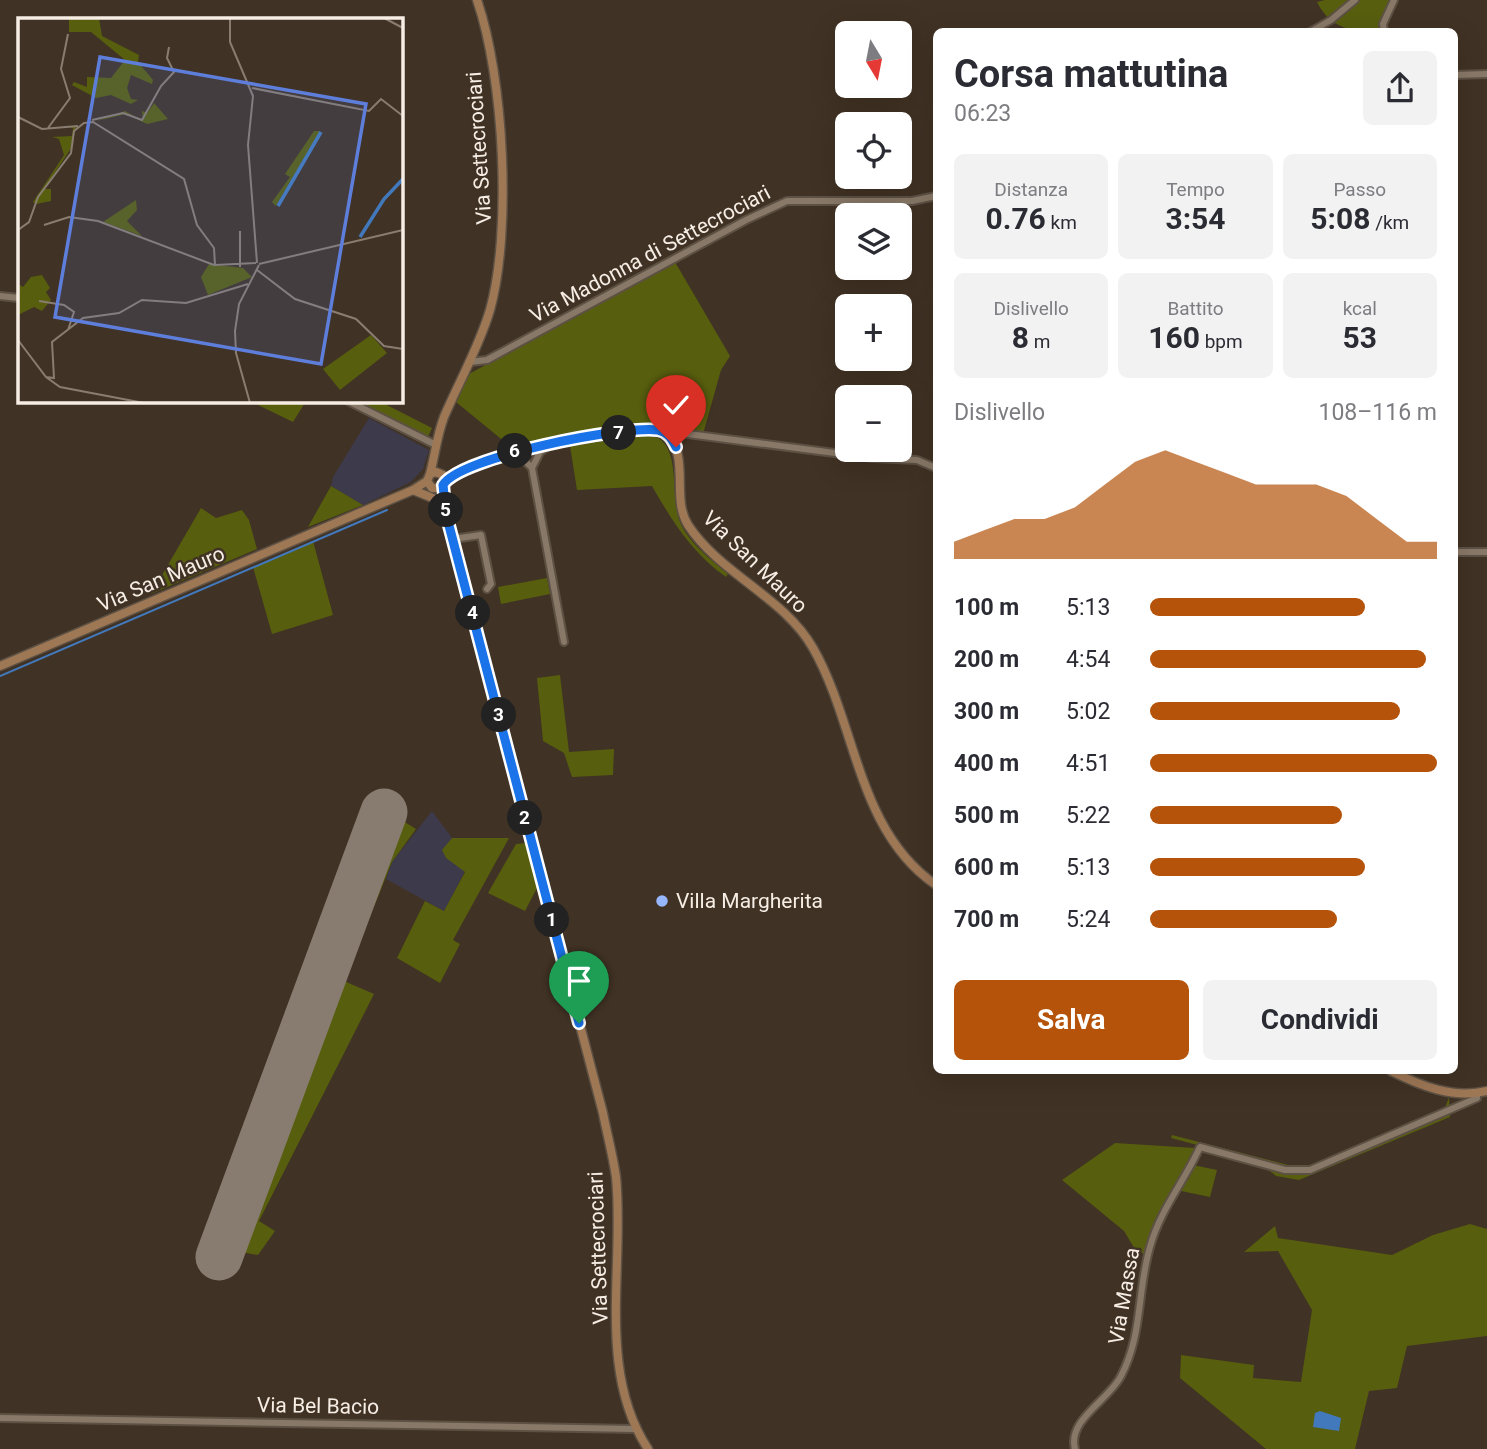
<!DOCTYPE html>
<html lang="it">
<meta charset="utf-8">
<style>
:root{--surface:#fff;--page:#f2f2f3;--text:#2b2b33;--muted:#7c7c81;--accent:#b45309}
body{margin:0;font-family:Roboto,sans-serif;background:var(--page);color:var(--text);height:100vh;display:flex;flex-direction:column;font-size:26px;white-space:nowrap}
*{box-sizing:border-box;margin:0}
p{font-size:23px;color:var(--muted)}
.icon{flex:none;width:38px;height:38px;fill:none;stroke:currentColor;stroke-width:2;stroke-linecap:round;stroke-linejoin:round}
.map{position:relative;flex:1;overflow:hidden}
.panel{position:absolute;left:933px;top:28px;width:525px;height:1046px;display:flex;flex-direction:column;background:var(--surface);border-radius:10px;box-shadow:0 7px 28px #0002}
.panel>*{flex:none}
.needle{width:46px;rotate:170deg}
.buttons{position:absolute;left:835px;top:21px;display:grid;gap:14px}
.buttons a{display:grid;place-items:center;width:77px;height:77px;border-radius:10px;background:var(--surface);box-shadow:0 7px 28px #0002;font-size:35px}
.pin{position:absolute;display:grid;place-items:center;width:60px;height:60px;color:#fff;margin:-72px -30px;border-radius:50% 50% 50% 0;rotate:-45deg;box-shadow:0 0 7px #0007}
.pin .icon{rotate:45deg}
.km{position:absolute;width:35px;height:35px;margin:-18px;border-radius:50%;background:#222;color:#fff;font-size:19px;line-height:35px;text-align:center}
.round{display:grid;place-items:center;flex:none;width:74px;height:74px;border-radius:10px;background:var(--page)}
.head{display:flex;align-items:center;justify-content:space-between;height:119px;padding:0 21px}
h1{font-size:38px;font-weight:700;line-height:52px}
.metrics{display:grid;grid-template-columns:repeat(3,1fr);gap:10px;height:119px;padding:7px 21px}
.metrics div{display:grid;align-content:center;border-radius:10px;background:var(--page);text-align:center}
.metrics b{font-size:30px;font-weight:700}
.metrics small{font-size:19px;font-weight:400}
.metrics p{font-size:19px}
.chart{height:196px;padding:14px 21px}
.chart p{display:flex;justify-content:space-between}
.chart svg{width:100%;height:126px;margin-top:7px;fill:var(--accent);opacity:.7}
.action{display:flex;gap:14px;margin-top:auto;padding:14px 21px}
.action a{flex:1;height:80px;border-radius:10px;background:var(--accent);color:#fff;font-size:28px;font-weight:700;line-height:80px;text-align:center}
.action a+a{background:var(--page);color:var(--text)}
ul{padding:0 21px;list-style:none;font-size:23px}
li{display:grid;grid-template-columns:112px 84px 1fr;align-items:center;height:52px}
li i{height:18px;border-radius:9px;background:var(--accent)}
.map>svg:first-child{display:block}
.industrial{fill:#3d3a4c}
.green{fill:#575e0e}
.water{fill:#4279bc}
.lines{fill:none;stroke-linecap:round;stroke-linejoin:round}
.stream{stroke:#4279bc;stroke-width:2}
.runway{stroke:#887c70;stroke-width:47}
.street-casing{stroke:#5d5144;stroke-width:10}
.secondary-casing{stroke:#5d5144;stroke-width:11}
.street{stroke:#887867;stroke-width:6}
.secondary{stroke:#9e7755;stroke-width:8}
.route-casing{stroke:#fff;stroke-width:14}
.route{stroke:#1a73e8;stroke-width:9}
.poi-dot{fill:#96b6fd;stroke:#403224;stroke-width:2.5}
.labels{text-anchor:middle;dominant-baseline:central;stroke-width:5;stroke-linejoin:round;paint-order:stroke}
.street-label{font-size:21px;fill:#f6ede4;stroke:#403224}
.poi-label{font-size:21px;fill:#f6ede4;stroke:#403224;text-anchor:start}
.inset-river{fill:none;stroke:#4279bc;stroke-width:3.5}
.inset-road{fill:none;stroke:#897d71;stroke-width:2}
.view{fill:#5e7edc;fill-opacity:0.15;stroke:#5e7edc;stroke-width:3.5}
.inset-edge{fill:none;stroke:#f6ede4;stroke-width:3.5}
</style>
<div class="map">
<svg width="1487" height="1449" viewBox="0 0 1487 1449">
<rect width="100%" height="100%" fill="#403224"/>
<path class="industrial" d="M369 418 429 450 423 469 411 482 363 505 331 486 333 477Z
M432 811 452 838 443 850 465 871 444 911 386 879 392 862Z"/>
<path class="green" d="M1325 0H1389L1381 21 1382 32C1352 31 1331 30 1317 2Z
M675 262 730 356 721 370 703 434 654 426 620 429 511 447 456 402 467 375Z
M250 401H306L293 422Z
M355 401H379L432 428 427 439Z
M641 433C686 435 668 491 680 522 688 542 711 560 728 574L726 577C692 553 672 521 652 486L577 490 570 446Z
M331 486 363 505 308 527Z
M201 508 216 518 242 510 249 520 257 549 151 594Z
M313 541 333 615 272 634 253 567Z
M547 578 550 594 501 604 498 587Z
M560 675 569 752 614 749 613 775 572 777 564 753 543 741 537 678Z
M392 814 416 829 392 862 344 981 374 994 259 1221 275 1231 258 1255 241 1252 235 1260 225 1259 268 1153Z
M452 838H509L453 940 460 944 440 983 397 958 425 901 444 911 465 872 446 858 442 850Z
M526 843 537 888 525 911 488 893 516 844Z
M1449 1097 1450 1117 1299 1180 1276 1176 1266 1168 1299 1174 1367 1148 1309 1168 1292 1170 1171 1138 1172 1135 1296 1167 1309 1166 1445 1108Z
M1115 1143 1195 1148 1153 1227 1145 1254 1136 1251 1124 1231 1062 1180Z
M1193 1165 1217 1170 1210 1197 1181 1191 1159 1224 1185 1178 1189 1179Z
M1470 1224 1487 1229V1336L1407 1346 1397 1388 1369 1391 1355 1449H1266L1180 1378 1181 1355 1254 1365 1253 1378 1301 1382 1312 1310 1278 1251 1244 1252 1275 1226 1278 1238 1392 1255 1433 1235Z"/>
<path class="water" d="M1320 1411 1341 1418 1339 1431 1313 1427 1315 1413Z"/>
<g class="lines">
<path class="stream" d="M0 676 387 510"/>
<path class="runway" d="M219 1257 384 812"/>
<g class="street-casing">
<path id="street" d="M1310 32 1331 20 1355 0
M1384 32 1383 24 1394 0
M1454 75 1487 74
M0 296 19 298
M469 362 487 360 746 220 787 201H912L936 196
M348 401 436 445
M665 431 873 458 917 460 936 468
M550 445 540 452 532 468 564 642
M509 452 520 456 532 468
M453 539 481 535 491 584 487 589
M1454 552H1487
M0 1418 635 1429
M1075 1449C1067 1420 1109 1400 1121 1376 1143 1334 1137 1291 1150 1247 1160 1210 1184 1182 1200 1147L1285 1170H1310L1477 1098V1093"/>
</g>
<g class="secondary-casing">
<path id="secondary" d="M430 474C435 455 437 435 444 417 459 382 479 347 490 310 512 231 504 78 477 0
M445 482 443 475 436 472 430 474 427 481 432 488H440C487 445 565 442 628 432L644 430 667 433C690 458 671 498 688 525 720 574 784 597 813 648 857 725 857 831 936 885
M443 485 446 514 603 1113C607 1134 613 1156 616 1177 625 1266 596 1370 648 1449
M413 490 435 499 445 511
M0 666 413 490 427 481
M1391 1071C1421 1086 1453 1099 1487 1091"/>
</g>
<use href="#street" class="street"/>
<use href="#secondary" class="secondary"/>
</g>
<g class="lines">
<g class="route-casing">
<path id="route" d="M579 1023 446 514 443 485C459 457 625 425 658 430 668 432 672 439 676 447"/>
</g>
<use href="#route" class="route"/>
</g>
<circle class="poi-dot" cx="662" cy="901" r="7"/>
<g class="labels">
<g class="street-label">
<text transform="translate(479 148) rotate(-94)">Via Settecrociari</text>
<text transform="translate(650 254) rotate(-28)">Via Madonna di Settecrociari</text>
<text transform="translate(755 562) rotate(44)">Via San Mauro</text>
<text transform="translate(161 579) rotate(-23)">Via San Mauro</text>
<text transform="translate(598 1248) rotate(-92)">Via Settecrociari</text>
<text transform="translate(1124 1296) rotate(-80)">Via Massa</text>
<text transform="translate(318 1406) rotate(1)">Via Bel Bacio</text>
</g>
<g class="poi-label">
<text x="676" y="901">Villa Margherita</text>
</g>
</g>
<g transform="translate(18 18)">
<rect width="385" height="385" fill="#403224"/>
<path d="M51 0H81L84 18 121 37 120 44 135 62 134 66 113 57 109 70 113 81 120 82 113 86 93 77 78 80 54 67 56 64 69 69V59L93 60 107 42 73 14H51ZM136 85 150 101 129 106 108 96 78 103 107 93 125 103 124 93 129 95ZM58 108 54 129 26 171H33V183L18 186 15 184 46 137 41 121 34 119 54 118 55 110 51 109ZM296 113H302L258 188 254 184 272 159 267 156ZM118 182 119 192 109 203 124 218 85 204ZM191 246 225 250 234 259 190 277 183 259ZM24 257 32 270 28 274 33 282 24 293 16 289 0 297V266L5 269 13 259ZM353 317 369 335 322 372 305 351Z" fill="#575e0e"/>
<path class="inset-river" d="M260 188 303 114M342 219 366 181 385 161"/>
<path class="inset-road" d="M212 0V24L235 78 230 127 239 245M366 0 385 10M234 70 351 93 363 81 385 98M0 99 24 111 60 108M74 102 105 95 124 102 143 68 156 54 149 40 151 29M30 110 52 80 43 51 50 16M26 207 51 199 80 203 196 247M0 212 11 204 20 179 53 135 56 113 66 105 75 104 166 161 179 207 196 230 197 247 238 245M241 246 385 212M222 249V213M239 252 277 281 338 301 366 328 385 331M21 283 46 287 56 294 50 312M0 322 28 359 42 369 126 385M28 359 36 360 34 324 65 300 101 295 124 282 168 285 230 266M232 385 218 335 217 313 221 286 241 247"/>
<path class="view" d="M82 39 348 86 303 346 37 299Z"/>
<rect width="385" height="385" class="inset-edge"/>
</g>
</svg>
<div class="buttons">
<a><svg class="needle" viewBox="-14 -14 28 28"><path d="M0-13l5 13h-10z" fill="#e53935"/><path d="M0 13l5-13h-10z" fill="#7c7c81"/></svg></a>
<a><svg class="icon" aria-label="locate" viewBox="0 0 24 24"><circle cx="12" cy="12" r="6"/><path d="M12 2v4M12 18v4M2 12h4M18 12h4"/></svg></a>
<a><svg class="icon" aria-label="layers" viewBox="0 0 24 24"><path d="M12 4l9 5-9 5-9-5zM3 14l9 5 9-5"/></svg></a>
<a>+</a>
<a>−</a>
</div>
<div class="pin" style="left:579px;top:1023px;background:#1e9e55"><svg class="icon" aria-label="arrive" viewBox="0 0 24 24"><path d="M6 21V4h12l-3 4 3 4H6"/></svg></div>
<div class="pin" style="left:676px;top:447px;background:#d93025"><svg class="icon" aria-label="check" viewBox="0 0 24 24"><path d="M5 12l5 5 9-10"/></svg></div>
<b class="km" style="left:552px;top:920px">1</b>
<b class="km" style="left:525px;top:818px">2</b>
<b class="km" style="left:499px;top:715px">3</b>
<b class="km" style="left:473px;top:613px">4</b>
<b class="km" style="left:446px;top:510px">5</b>
<b class="km" style="left:515px;top:451px">6</b>
<b class="km" style="left:619px;top:433px">7</b>
<section class="panel">
<div class="head"><div><h1>Corsa mattutina</h1><p>06:23</p></div><a class="round"><svg class="icon" aria-label="share" viewBox="0 0 24 24"><path d="M12 15V3M7 8l5-5 5 5M5 13v7h14v-7"/></svg></a></div>
<div class="metrics">
<div><p>Distanza</p><b>0.76<small> km</small></b></div>
<div><p>Tempo</p><b>3:54</b></div>
<div><p>Passo</p><b>5:08<small> /km</small></b></div>
</div>
<div class="metrics">
<div><p>Dislivello</p><b>8<small> m</small></b></div>
<div><p>Battito</p><b>160<small> bpm</small></b></div>
<div><p>kcal</p><b>53</b></div>
</div>
<div class="chart"><p><span>Dislivello</span>108–116 m</p>
<svg viewBox="0 0 160 44" preserveAspectRatio="none"><path d="M0 44V38L10 34L20 30L30 30L40 26L50 18L60 10L70 6L80 10L90 14L100 18L110 18L120 18L130 22L140 30L150 38L160 38V44z"/></svg>
</div>
<ul>
<li><b>100 m</b>5:13<i style="width:75%"></i></li>
<li><b>200 m</b>4:54<i style="width:96%"></i></li>
<li><b>300 m</b>5:02<i style="width:87%"></i></li>
<li><b>400 m</b>4:51<i style="width:100%"></i></li>
<li><b>500 m</b>5:22<i style="width:67%"></i></li>
<li><b>600 m</b>5:13<i style="width:75%"></i></li>
<li><b>700 m</b>5:24<i style="width:65%"></i></li>
</ul>
<div class="action"><a>Salva</a><a>Condividi</a></div>
</section>
</div>
